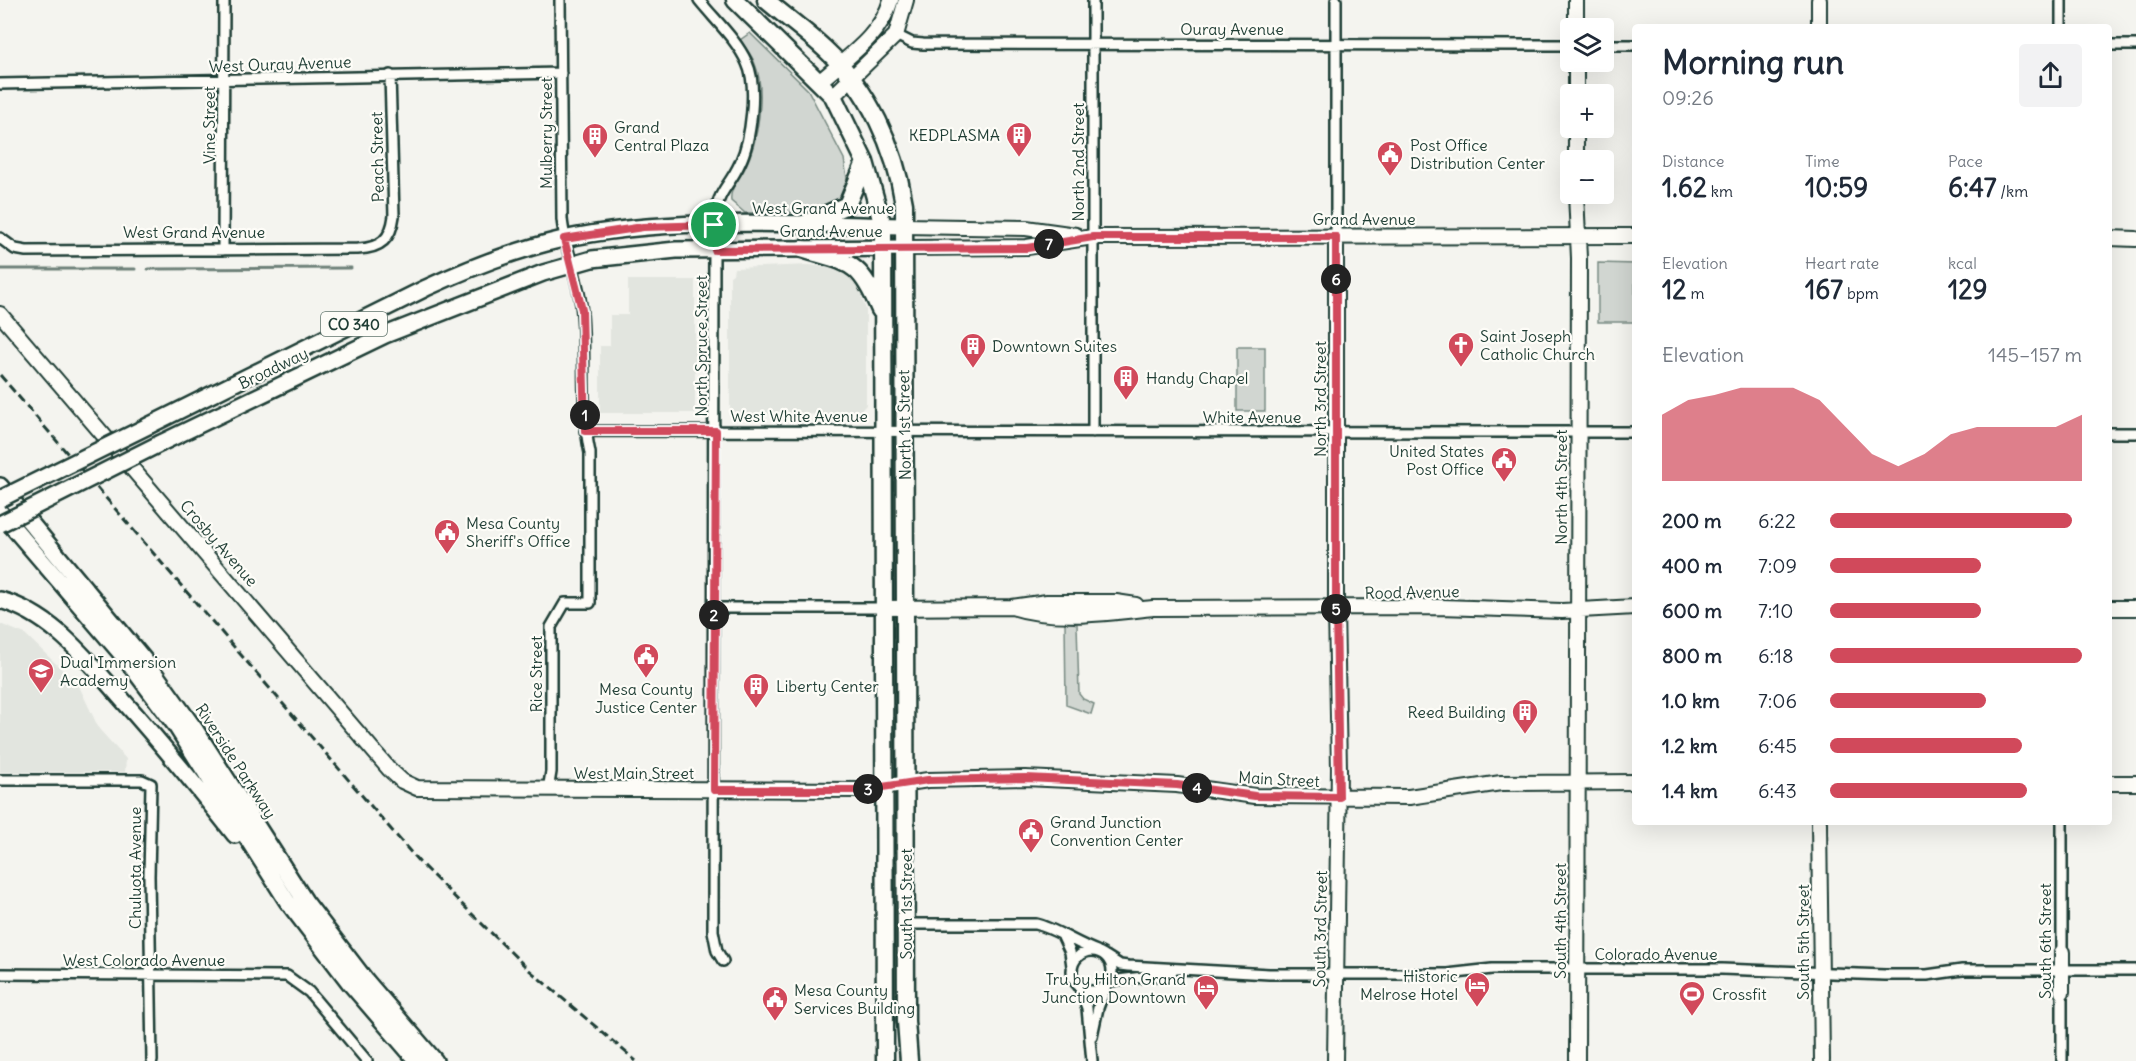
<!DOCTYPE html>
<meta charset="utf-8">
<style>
:root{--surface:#fff;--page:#f2f2f3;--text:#1f2937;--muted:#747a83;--accent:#d1495b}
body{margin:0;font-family:Delius,sans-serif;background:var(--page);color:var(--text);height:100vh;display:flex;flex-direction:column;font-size:22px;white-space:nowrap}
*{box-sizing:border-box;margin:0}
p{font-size:20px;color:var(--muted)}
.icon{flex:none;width:33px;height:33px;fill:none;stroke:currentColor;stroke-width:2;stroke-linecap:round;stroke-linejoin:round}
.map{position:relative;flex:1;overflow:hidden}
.sheet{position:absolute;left:1632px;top:24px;width:480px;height:801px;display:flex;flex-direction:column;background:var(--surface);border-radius:6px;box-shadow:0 6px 24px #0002}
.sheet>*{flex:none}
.buttons{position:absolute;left:1560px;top:18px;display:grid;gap:12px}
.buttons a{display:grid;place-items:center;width:54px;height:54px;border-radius:6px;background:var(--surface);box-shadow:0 6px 24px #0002;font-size:30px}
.pin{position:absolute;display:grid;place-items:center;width:51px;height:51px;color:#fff;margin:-26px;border:3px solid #fff;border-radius:50%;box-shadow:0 2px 6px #0007}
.km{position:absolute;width:30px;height:30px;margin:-15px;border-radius:50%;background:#222;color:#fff;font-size:16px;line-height:30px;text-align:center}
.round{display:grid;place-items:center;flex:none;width:63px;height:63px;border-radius:6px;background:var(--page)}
.head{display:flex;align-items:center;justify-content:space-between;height:102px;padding:0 30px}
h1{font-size:33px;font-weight:700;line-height:45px}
.figures{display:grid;grid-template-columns:repeat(3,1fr);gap:9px;height:102px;padding:6px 30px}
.figures div{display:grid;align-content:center}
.figures b{font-size:26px;font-weight:700}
.figures small{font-size:16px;font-weight:400}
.figures p{font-size:16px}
.chart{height:168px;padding:12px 30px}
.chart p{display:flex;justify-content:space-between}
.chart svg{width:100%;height:108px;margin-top:6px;fill:var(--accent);opacity:.7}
ul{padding:0 30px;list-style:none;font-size:20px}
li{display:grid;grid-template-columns:96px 72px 1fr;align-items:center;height:45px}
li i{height:15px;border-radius:8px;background:var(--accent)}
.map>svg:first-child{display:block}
.built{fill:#e2e5df}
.green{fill:#d1d6d1;stroke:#788a82;stroke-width:1.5}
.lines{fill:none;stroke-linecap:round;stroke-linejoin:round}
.stream{stroke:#6e8179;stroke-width:3}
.street-casing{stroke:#1f3d34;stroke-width:14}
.secondary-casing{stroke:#1f3d34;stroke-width:18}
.primary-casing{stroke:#1f3d34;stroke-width:20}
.highway-casing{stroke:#1f3d34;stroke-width:21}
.street{stroke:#fdfcf7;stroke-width:9}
.secondary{stroke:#fdfcf7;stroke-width:14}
.primary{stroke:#fdfcf7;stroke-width:15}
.highway{stroke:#fdfcf7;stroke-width:16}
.rail{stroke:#1f3d34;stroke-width:3;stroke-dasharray:9 4.5;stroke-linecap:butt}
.primary-bridge-casing{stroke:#1f3d34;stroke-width:20;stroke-linecap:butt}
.primary-bridge{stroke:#fdfcf7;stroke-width:15}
.route-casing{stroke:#fff;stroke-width:12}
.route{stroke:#d1495b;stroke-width:8}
.labels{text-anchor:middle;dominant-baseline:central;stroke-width:4.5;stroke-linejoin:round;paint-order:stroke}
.shield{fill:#fdfcf7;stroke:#62766e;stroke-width:1.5}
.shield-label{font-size:15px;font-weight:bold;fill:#1f3d34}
.street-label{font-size:16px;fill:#1f3d34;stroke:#fdfcf7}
.poi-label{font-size:16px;fill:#1f3d34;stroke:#fdfcf7;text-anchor:start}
</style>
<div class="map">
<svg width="2136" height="1061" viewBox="0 0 2136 1061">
<rect width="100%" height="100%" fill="#f4f4ef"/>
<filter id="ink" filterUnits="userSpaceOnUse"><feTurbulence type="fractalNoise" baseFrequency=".0167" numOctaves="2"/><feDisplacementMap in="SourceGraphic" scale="12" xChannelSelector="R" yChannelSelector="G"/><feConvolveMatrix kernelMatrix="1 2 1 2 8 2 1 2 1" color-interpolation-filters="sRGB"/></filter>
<g filter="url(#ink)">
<path class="built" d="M809 265 826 267 842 273 852 279 860 292 866 310V405L858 414 735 415 730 411V276L733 274 734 268Z
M628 280H695V413H600V346H610V315H628Z
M0 624 25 634 79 686 99 729 126 759 125 772H0Z"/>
<path class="green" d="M750 33 808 90 844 159 848 185 843 199 813 212 745 213 731 201C729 188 740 179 745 168 758 142 766 91 755 64 752 55 745 48 740 40Z
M1598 263 1635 264V322H1598Z
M1237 347H1265V411H1237Z
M1065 621 1077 624 1079 694 1083 699 1094 704 1091 714 1066 705Z"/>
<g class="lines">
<path class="stream" d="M0 269H135
M148 269 351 268"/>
<g class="street-casing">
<path id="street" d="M699 0C715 20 737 40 747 63 758 86 751 140 740 163 727 191 717 189 714 225L713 931 717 951 723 961
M1093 0V432
M1336 0V237
M2061 27V0
M896 35 912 43 923 44 1570 45
M1604 45H1635
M2109 45H2136
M0 84C187 81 374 77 561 73
M0 238 15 249 26 251 358 249C381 248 391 239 394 216L390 75
M223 250 224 0
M585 431 1635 432
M2109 433H2136
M714 608H883
M0 780H142L151 784 149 876 152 1061
M548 790 551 772V627L565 603H590V453C580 407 586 360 582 314 580 281 565 251 562 219L560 0
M2062 822V952
M906 924H1036C1054 928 1077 944 1097 951
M1063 937 1070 952 1072 966
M1072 971a20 20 0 1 1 40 0a20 20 0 1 1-40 0Z
M1106 956 1120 965 1128 966 1269 974H1447L1492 969H1722L1885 975H1927L1962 970H2136
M0 974 287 976 309 992 367 1061
M1109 981 1161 975 1174 970
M1079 986 1087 1008 1092 1061
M2062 992V1061
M1092 1036 1098 1008 1106 986"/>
</g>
<g class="secondary-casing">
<path id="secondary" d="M1819 0V27
M1576 28V0
M1576 62V94
M819 82C846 58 881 36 891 0
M833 96 896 35 906 0
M1576 128V160
M1576 194 1579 258 1577 1061
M904 226 1026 228 1076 235
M2109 238 2136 239
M904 248 1027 247 1093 237 1635 236
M0 314 389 769 402 781 417 788 863 790 928 780 1025 778 1177 785 1255 796 1409 797 1501 783 1635 782
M1012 607C1055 621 1109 613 1153 608L1441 607 1562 611 1635 607
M883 608 1012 607 1047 602H1116L1136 605
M2109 608H2136
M2109 783H2136
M1819 822 1822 1061
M2062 992V952
M1335 1061 1339 769 1336 609V237"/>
</g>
<g class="primary-casing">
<path id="primary" d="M150 425 426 288C471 267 515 250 563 239 669 216 796 224 904 226
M161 443 385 335 543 273 592 259 676 250 904 248
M0 486 150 667 196 731 305 901 367 982 435 1061
M0 512 125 658 176 726 287 901 349 982 417 1061
M0 600C52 614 86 659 120 697 160 742 198 788 235 835"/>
</g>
<g class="highway-casing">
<path id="highway" d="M735 0 833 96 865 162 883 226 885 1061
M766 0C786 17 807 32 826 50 869 90 895 147 904 204L906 1021 909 1061
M802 225 847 205 865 162
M802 249C851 264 859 260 880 310"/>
</g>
<use href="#street" class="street"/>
<use href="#secondary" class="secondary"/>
<use href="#primary" class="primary"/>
<use href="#highway" class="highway"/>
<path class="rail" d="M0 375 420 863 528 969 636 1061"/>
<g class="primary-bridge-casing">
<path id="primary-bridge" d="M0 499 150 425
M0 524 161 443"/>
</g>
<use href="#primary-bridge" class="primary-bridge"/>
</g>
</g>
<g class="lines" filter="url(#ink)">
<g class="route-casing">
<path id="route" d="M714 225 715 250 1027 248 1093 237H1336V609L1339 797 1255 796 1177 785 1026 778 928 780 863 790H714L716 431H585L582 310 564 239 643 227Z"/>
</g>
<use href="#route" class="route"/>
</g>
<defs>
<g id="building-pin" transform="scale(1.35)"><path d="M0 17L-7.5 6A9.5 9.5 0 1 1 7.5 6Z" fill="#d1495b" stroke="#fdfcf7"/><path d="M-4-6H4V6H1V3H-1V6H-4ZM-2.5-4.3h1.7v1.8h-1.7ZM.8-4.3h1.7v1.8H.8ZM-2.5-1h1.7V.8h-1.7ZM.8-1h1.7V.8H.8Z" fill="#fff"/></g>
<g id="civic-pin" transform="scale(1.35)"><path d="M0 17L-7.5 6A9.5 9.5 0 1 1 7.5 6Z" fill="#d1495b" stroke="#fdfcf7"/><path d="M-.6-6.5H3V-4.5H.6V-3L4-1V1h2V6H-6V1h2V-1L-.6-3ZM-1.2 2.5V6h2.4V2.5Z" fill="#fff"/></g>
<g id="church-pin" transform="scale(1.35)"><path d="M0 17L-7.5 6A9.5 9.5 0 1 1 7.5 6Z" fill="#d1495b" stroke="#fdfcf7"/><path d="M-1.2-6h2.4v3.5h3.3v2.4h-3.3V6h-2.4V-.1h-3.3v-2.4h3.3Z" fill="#fff"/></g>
<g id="school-pin" transform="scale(1.35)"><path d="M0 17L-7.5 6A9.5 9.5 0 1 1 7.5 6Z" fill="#d1495b" stroke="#fdfcf7"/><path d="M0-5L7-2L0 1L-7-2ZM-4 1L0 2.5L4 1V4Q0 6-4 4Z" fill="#fff"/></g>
<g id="hotel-pin" transform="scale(1.35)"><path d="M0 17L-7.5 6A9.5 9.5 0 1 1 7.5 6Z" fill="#d1495b" stroke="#fdfcf7"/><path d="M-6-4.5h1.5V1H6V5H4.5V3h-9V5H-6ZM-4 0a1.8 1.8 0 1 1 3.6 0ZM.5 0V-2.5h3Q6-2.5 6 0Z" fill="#fff"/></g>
<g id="stadium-pin" transform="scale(1.35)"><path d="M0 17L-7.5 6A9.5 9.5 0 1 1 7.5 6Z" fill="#d1495b" stroke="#fdfcf7"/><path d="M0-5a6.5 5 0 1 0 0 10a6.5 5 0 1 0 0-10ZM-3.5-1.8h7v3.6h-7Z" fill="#fff"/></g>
</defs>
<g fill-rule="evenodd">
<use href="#building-pin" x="1019" y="135"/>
<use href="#building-pin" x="595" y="136"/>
<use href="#civic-pin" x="1390" y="154"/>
<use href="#church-pin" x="1461" y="345"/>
<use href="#building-pin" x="973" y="346"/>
<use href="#building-pin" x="1126" y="378"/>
<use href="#civic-pin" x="1504" y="460"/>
<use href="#civic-pin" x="447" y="532"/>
<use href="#civic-pin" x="646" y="656"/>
<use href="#school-pin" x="41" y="671"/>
<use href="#building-pin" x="756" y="686"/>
<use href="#building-pin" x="1525" y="712"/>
<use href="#civic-pin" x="1031" y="831"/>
<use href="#hotel-pin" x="1477" y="985"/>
<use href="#hotel-pin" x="1206" y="988"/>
<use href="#stadium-pin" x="1692" y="994"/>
<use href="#civic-pin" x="775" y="999"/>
</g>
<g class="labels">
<rect class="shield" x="321" y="312" width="66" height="24" rx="4.5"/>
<g class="shield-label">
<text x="354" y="324">CO 340</text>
</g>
<g class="street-label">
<text x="1232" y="29">Ouray Avenue</text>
<text transform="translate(280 64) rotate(-2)">West Ouray Avenue</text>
<text transform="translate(209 125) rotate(-90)">Vine Street</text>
<text transform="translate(546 133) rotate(-90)">Mulberry Street</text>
<text transform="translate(377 157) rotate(-91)">Peach Street</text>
<text transform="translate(1078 162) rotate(-90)">North 2nd Street</text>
<text x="823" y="208">West Grand Avenue</text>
<text x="1364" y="219">Grand Avenue</text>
<text x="831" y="231">Grand Avenue</text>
<text x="194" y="232">West Grand Avenue</text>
<text transform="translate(701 346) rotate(-90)">North Spruce Street</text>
<text transform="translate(273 368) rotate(-26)">Broadway</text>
<text transform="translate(1320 399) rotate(-90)">North 3rd Street</text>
<text x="799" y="416">West White Avenue</text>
<text x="1252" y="417">White Avenue</text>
<text transform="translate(904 425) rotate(-91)">North 1st Street</text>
<text transform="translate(1561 487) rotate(-90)">North 4th Street</text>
<text transform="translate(219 543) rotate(49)">Crosby Avenue</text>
<text transform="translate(1412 592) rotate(-1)">Rood Avenue</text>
<text transform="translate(536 674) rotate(-90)">Rice Street</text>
<text transform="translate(236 761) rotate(57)">Riverside Parkway</text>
<text x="634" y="773">West Main Street</text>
<text transform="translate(1279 779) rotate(3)">Main Street</text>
<text transform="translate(135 868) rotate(-90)">Chuluota Avenue</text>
<text transform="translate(906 904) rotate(-90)">South 1st Street</text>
<text transform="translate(1560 921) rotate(-90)">South 4th Street</text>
<text transform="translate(1320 929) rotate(-89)">South 3rd Street</text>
<text transform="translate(2045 941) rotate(-90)">South 6th Street</text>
<text transform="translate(1803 942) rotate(-90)">South 5th Street</text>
<text x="1656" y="954">Colorado Avenue</text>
<text x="144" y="960">West Colorado Avenue</text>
</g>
<g class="poi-label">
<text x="614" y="127">Grand<tspan x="614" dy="18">Central Plaza</tspan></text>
<text x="1000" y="135" text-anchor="end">KEDPLASMA</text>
<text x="1410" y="145">Post Office<tspan x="1410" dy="18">Distribution Center</tspan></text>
<text x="1480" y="336">Saint Joseph<tspan x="1480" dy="18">Catholic Church</tspan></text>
<text x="992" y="346">Downtown Suites</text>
<text x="1146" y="378">Handy Chapel</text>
<text x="1484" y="451" text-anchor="end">United States<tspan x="1484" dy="18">Post Office</tspan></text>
<text x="466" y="523">Mesa County<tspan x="466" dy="18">Sheriff's Office</tspan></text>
<text x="60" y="662">Dual Immersion<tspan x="60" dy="18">Academy</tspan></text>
<text x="776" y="686">Liberty Center</text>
<text x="646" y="689" text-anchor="middle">Mesa County<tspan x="646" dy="18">Justice Center</tspan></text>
<text x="1506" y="712" text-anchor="end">Reed Building</text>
<text x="1050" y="822">Grand Junction<tspan x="1050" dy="18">Convention Center</tspan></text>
<text x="1458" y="976" text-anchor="end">Historic<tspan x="1458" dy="18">Melrose Hotel</tspan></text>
<text x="1186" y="979" text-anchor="end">Tru by Hilton Grand<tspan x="1186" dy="18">Junction Downtown</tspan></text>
<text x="794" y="990">Mesa County<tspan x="794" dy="18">Services Building</tspan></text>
<text x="1712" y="994">Crossfit</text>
</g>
</g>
</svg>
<div class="buttons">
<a><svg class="icon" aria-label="layers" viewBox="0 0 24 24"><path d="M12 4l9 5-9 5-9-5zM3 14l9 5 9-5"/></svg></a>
<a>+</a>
<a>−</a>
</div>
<div class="pin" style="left:714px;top:225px;background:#1e9e55"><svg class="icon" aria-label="arrive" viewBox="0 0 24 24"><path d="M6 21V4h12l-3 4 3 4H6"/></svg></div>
<b class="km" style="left:585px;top:415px">1</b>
<b class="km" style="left:714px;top:615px">2</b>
<b class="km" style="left:868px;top:789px">3</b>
<b class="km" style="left:1197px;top:788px">4</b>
<b class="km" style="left:1336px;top:609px">5</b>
<b class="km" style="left:1336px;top:279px">6</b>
<b class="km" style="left:1049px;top:244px">7</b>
<section class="sheet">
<div class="head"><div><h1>Morning run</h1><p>09:26</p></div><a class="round"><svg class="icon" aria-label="share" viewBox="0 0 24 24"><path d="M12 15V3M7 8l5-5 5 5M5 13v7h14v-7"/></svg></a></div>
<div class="figures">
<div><p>Distance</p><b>1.62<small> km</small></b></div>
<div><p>Time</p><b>10:59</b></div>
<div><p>Pace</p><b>6:47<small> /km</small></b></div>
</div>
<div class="figures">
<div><p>Elevation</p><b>12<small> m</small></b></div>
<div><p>Heart rate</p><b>167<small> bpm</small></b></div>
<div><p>kcal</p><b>129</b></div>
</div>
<div class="chart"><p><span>Elevation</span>145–157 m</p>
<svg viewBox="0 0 160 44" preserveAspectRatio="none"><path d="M0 44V17L10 11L20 9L30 6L40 6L50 6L60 11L70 22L80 33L90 38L100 33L110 25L120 22L130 22L140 22L150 22L160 17V44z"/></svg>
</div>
<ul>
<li><b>200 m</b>6:22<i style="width:96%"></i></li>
<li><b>400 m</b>7:09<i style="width:60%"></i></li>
<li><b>600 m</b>7:10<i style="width:60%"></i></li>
<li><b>800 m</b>6:18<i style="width:100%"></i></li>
<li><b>1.0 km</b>7:06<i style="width:62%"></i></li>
<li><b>1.2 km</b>6:45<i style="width:76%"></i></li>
<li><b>1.4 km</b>6:43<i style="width:78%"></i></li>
</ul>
</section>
</div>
